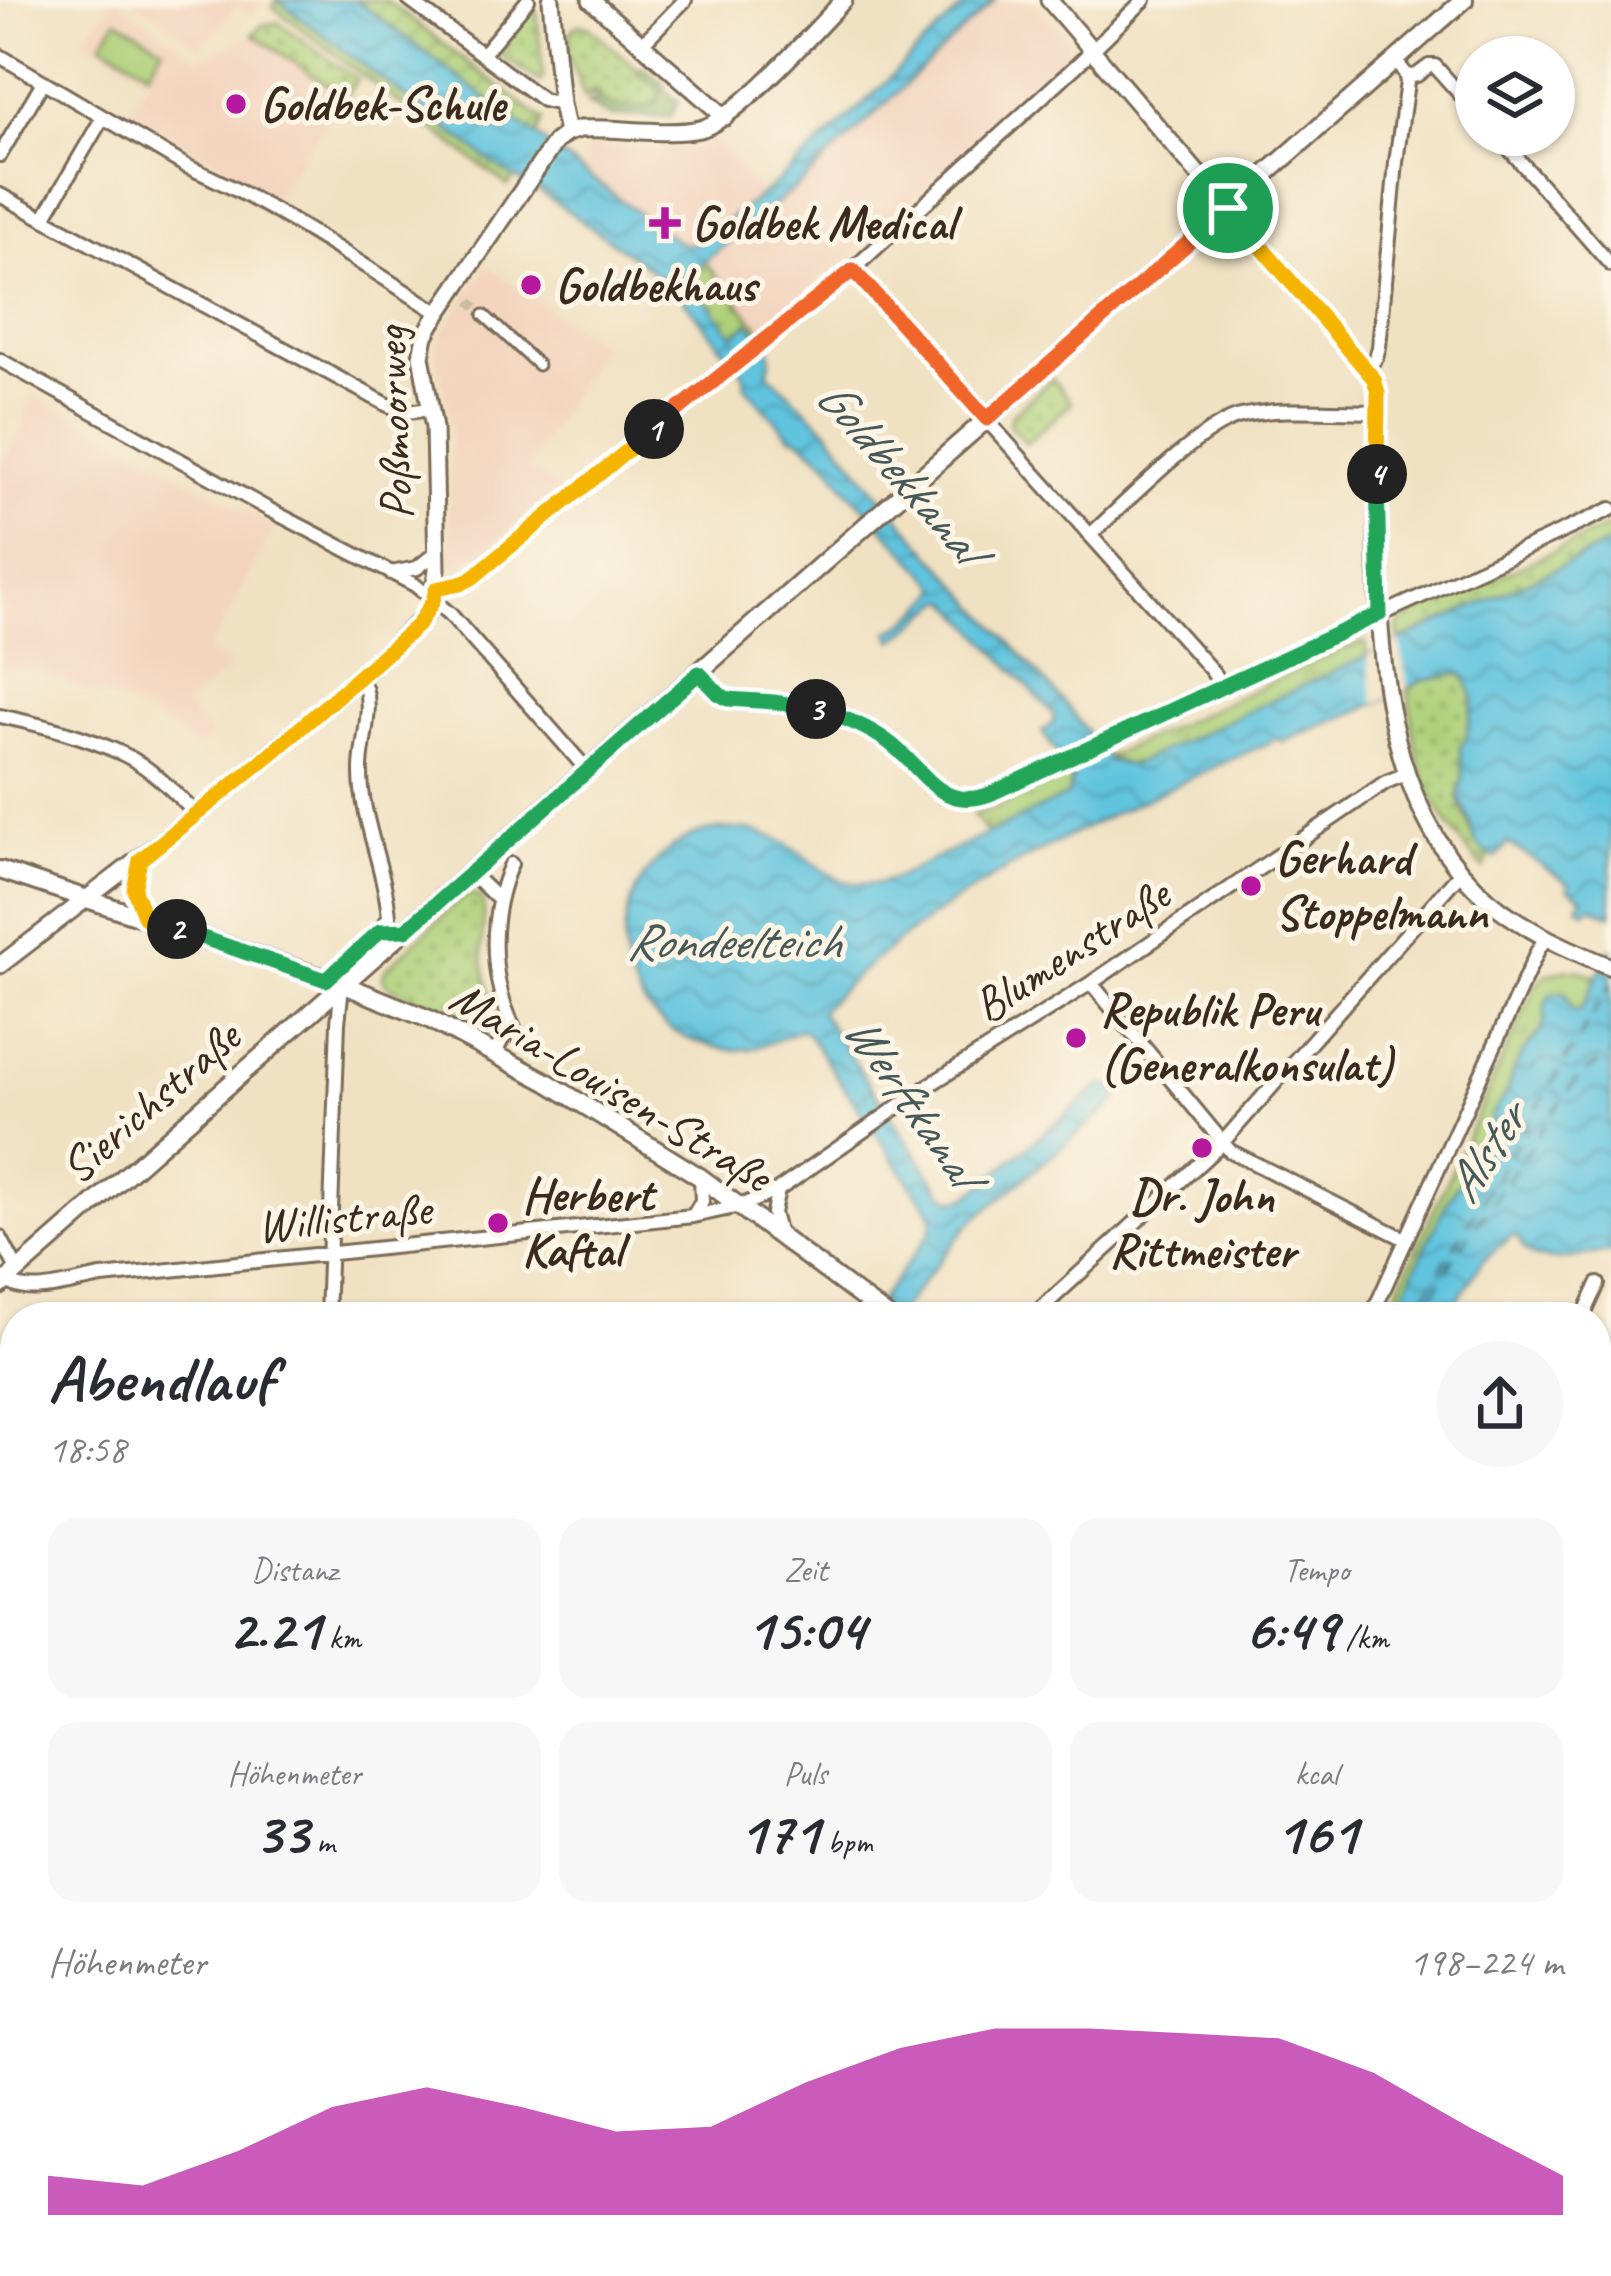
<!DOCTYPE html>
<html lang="de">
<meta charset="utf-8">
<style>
:root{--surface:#fff;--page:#f7f7f7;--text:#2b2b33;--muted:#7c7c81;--accent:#b5179e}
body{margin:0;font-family:Caveat,sans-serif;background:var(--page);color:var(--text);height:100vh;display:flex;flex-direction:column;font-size:45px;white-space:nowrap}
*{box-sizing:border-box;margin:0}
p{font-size:39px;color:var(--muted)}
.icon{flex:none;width:66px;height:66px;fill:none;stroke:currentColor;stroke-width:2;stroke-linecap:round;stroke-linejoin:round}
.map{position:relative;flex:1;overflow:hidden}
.side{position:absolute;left:0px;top:1302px;width:1611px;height:975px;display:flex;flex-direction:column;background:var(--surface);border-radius:48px 48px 0 0;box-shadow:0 3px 9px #0004}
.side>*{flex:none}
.buttons{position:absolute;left:1455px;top:36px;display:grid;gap:24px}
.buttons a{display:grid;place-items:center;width:120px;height:120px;border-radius:50%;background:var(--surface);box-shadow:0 3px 9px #0004;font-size:60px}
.pin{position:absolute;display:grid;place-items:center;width:102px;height:102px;color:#fff;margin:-51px;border:6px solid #fff;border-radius:50%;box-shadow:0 3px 12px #0007}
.km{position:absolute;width:60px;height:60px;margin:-30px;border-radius:50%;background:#222;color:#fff;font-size:33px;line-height:60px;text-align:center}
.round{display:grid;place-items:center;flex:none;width:126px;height:126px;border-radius:63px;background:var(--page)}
.head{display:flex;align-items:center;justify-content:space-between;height:204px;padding:0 48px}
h1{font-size:66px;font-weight:700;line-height:90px}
.metrics{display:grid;grid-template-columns:repeat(3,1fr);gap:18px;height:204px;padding:12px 48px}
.metrics div{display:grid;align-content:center;border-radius:30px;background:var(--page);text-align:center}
.metrics b{font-size:60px;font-weight:700}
.metrics small{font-size:33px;font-weight:400}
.metrics p{font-size:33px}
.chart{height:336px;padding:24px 48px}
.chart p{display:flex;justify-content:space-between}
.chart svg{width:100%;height:216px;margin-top:12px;fill:var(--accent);opacity:.7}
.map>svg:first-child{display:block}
.built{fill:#f3d4be}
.grass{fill:url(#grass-tufts);stroke:#747d4c;stroke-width:3}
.forest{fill:url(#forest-crowns);stroke:#626e44;stroke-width:3}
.park{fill:url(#park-dots);stroke:#747d4c;stroke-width:3}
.garden{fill:url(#garden-furrows);stroke:#747d4c;stroke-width:3}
.pitch{fill:#aed079;stroke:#747d4c;stroke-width:3}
.water{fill:url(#water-waves);stroke:#4e777e;stroke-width:3}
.pier{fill:#f0e1c2}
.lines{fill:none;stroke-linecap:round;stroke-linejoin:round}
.ferry{stroke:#465858;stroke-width:3;stroke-dasharray:15 12;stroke-linecap:butt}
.pedestrian-tunnel{stroke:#ccbca1;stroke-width:9;stroke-dasharray:9 4.5;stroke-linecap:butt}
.pedestrian-casing{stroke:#7a6a57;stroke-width:15}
.minor-casing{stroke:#7a6a57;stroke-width:18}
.tertiary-casing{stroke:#7a6a57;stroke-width:21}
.secondary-casing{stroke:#7a6a57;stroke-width:22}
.pedestrian{stroke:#fff;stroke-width:9}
.minor{stroke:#fff;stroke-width:12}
.tertiary{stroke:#fff;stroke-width:15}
.secondary{stroke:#fff;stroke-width:16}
.rail-casing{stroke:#3b2a1e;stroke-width:8}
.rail{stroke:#fcf5e5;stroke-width:3;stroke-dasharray:9;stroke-linecap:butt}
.split-1-casing{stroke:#fff;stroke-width:24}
.split-2-casing{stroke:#fff;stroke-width:24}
.split-3-casing{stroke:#fff;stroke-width:24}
.split-4-casing{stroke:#fff;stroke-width:24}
.split-5-casing{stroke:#fff;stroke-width:24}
.split-1{stroke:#f0652b;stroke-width:15}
.split-2{stroke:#f5b400;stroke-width:15}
.split-3{stroke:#22a559;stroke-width:15}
.split-4{stroke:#22a559;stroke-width:15}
.split-5{stroke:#f5b400;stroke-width:15}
.poi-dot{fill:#b5179e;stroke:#fcf5e5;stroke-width:4.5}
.labels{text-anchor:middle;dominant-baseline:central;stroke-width:10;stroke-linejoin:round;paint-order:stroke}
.poi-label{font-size:48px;font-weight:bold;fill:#3b2a1e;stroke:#fcf5e5;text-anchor:start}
.street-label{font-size:48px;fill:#3b2a1e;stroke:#fcf5e5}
.water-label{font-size:51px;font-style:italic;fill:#465858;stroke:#fcf5e5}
</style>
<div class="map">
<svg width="1611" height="2276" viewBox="0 0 1611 2276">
<defs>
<pattern id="grass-tufts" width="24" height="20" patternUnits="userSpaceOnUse" patternTransform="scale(3)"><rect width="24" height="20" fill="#aed079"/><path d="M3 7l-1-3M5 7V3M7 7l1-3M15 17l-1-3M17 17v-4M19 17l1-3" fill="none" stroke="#8fa963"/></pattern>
<pattern id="forest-crowns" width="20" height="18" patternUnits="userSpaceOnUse" patternTransform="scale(3)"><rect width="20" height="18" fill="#8ab269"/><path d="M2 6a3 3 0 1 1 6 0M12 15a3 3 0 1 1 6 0" fill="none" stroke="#729156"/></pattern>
<pattern id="park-dots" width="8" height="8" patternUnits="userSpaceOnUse" patternTransform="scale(3)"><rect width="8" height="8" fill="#aed079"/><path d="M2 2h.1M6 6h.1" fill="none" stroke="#8fa963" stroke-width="1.8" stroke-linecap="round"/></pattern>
<pattern id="garden-furrows" width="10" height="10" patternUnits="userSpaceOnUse" patternTransform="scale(3)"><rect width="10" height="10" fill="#aed079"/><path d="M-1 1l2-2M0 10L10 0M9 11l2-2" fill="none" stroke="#8fa963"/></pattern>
<pattern id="water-waves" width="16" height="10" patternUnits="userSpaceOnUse" patternTransform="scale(3)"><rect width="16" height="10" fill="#61c4df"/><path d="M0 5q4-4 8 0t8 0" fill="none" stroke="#519fb4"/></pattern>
</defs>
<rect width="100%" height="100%" fill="#fcf5e5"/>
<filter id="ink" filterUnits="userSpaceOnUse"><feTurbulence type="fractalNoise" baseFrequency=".00833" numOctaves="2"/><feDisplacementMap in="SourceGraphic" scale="24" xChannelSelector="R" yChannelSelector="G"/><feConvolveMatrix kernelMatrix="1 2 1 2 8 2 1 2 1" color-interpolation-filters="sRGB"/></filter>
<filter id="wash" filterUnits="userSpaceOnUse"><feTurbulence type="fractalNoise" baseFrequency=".004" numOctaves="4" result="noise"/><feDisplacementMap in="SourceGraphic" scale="48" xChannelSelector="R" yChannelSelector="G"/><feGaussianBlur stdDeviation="2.7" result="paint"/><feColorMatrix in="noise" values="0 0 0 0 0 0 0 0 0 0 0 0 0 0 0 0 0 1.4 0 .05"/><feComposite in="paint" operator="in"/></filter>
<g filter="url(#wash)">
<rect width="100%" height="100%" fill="#f0e1c2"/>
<path class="built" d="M114 0H119L197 59 253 34 345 97 273 198 222 168 223 163 205 153 202 156 128 111 150 77 84 38Z
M132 0H264L252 16 236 6 212 37 199 46Z
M995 0H1031L1069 43 1068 56 846 259 760 328 705 262 804 181Z
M715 140 762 194 692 245 680 243 581 170 586 167 587 148H697Z
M487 266 601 344 528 469 560 489 459 568 452 565 449 558 451 435 448 404 437 368 436 352 440 336Z
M34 395 275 526 208 652 230 664V668L185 705 211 735 198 747 142 710 38 672 0 666V467L26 421 24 414Z
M15 1881V1990L0 1984V1894Z
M101 2262H182L181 2264 245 2274 246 2276H103Z"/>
<path class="grass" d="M277 0 514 177 508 186 273 7Z
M1365 642 1367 656 1131 767 1107 757 1348 647Z
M1072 773 1068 796 988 834 973 814 991 810Z
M1565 969 1579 970 1598 977 1585 1004 1575 1012 1567 995 1546 1003 1545 1021 1541 1031 1524 1051 1512 1073 1508 1090 1492 1116 1490 1130 1446 1204 1392 1317H1385L1536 985 1546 975Z"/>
<path class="forest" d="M642 66 665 85 663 89 678 101 671 117 610 116 587 103 589 100 595 104 598 99 594 95 586 96 595 88 608 105C627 106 643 112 658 101L645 78 636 72Z"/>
<path class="park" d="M530 12H537L543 78 540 82 501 56 500 47 506 48 510 42 507 39Z
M278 22 357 79 345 97 253 34 263 25Z
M578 24 588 26 637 69V73L656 86 660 94 656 104C639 109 626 108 606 104L596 89 586 96 583 94C577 73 556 43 578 24Z
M705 262 760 328 756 331 749 323 734 336 690 282 694 270Z
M1052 379 1072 403 1026 443 1009 425 1011 415Z
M1611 525V543L1400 641 1398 629 1401 621Z
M1457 673 1465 676 1474 699 1466 738 1461 748 1463 778 1458 798 1475 841 1489 856 1484 869C1454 835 1427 800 1417 755 1413 734 1411 711 1408 689L1424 680Z
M472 894 482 899C487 915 481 933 482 951 484 975 491 999 497 1023L496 1027 491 1031 388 986 382 977 386 969 464 896Z
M182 2262H318L323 2276H246L245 2274 180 2265Z"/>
<path class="garden" d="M356 0H386L543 120 537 136Z"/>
<path class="pitch" d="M117 19 163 47 149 71 102 43Z"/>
<path class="water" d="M277 0H356L646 219 680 243 692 245C795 178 881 85 970 0H995L804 181 694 270 691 282 734 335 749 323C764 341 778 348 767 372L828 430 880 496 1066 705 1108 760 1130 766 1611 543V915L1590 906 1586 911 1578 906 1583 898 1568 888 1570 884 1508 843 1496 858C1470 845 1476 837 1467 814 1464 807 1460 801 1458 794L1463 778 1460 748 1466 738 1474 699 1465 676 1457 673 1424 680 1378 703 1282 742 1278 738C1119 812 943 881 820 1011L943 1193 954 1200 967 1197 1100 1086H1113L1121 1081 1124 1084 1117 1090 1118 1099 1115 1103 968 1225 895 1317H867L930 1233 932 1217 928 1209 806 1032 800 1030C783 1037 766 1046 749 1049 737 1051 724 1049 712 1046 612 1025 594 902 676 845 709 822 754 825 788 845 808 857 827 877 850 883 858 885 870 883 878 883 894 881 912 869 928 862 975 840 1021 818 1068 795L1073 776 1042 732 1054 722 1053 714 950 601 945 600 894 641 889 632C910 623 926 606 940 588L844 486 829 464 800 439 789 435 745 386 744 374 682 298 645 265 538 190 506 173Z
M1611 947V1252C1583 1253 1530 1275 1519 1238L1513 1235 1483 1260 1447 1317H1392L1446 1204 1490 1130 1491 1116 1508 1090 1512 1073 1524 1051 1541 1031 1545 1021V1003L1553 993 1564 992 1575 1011 1581 1010Z
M15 1418V1496L0 1502V1428Z"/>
<path class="pier" d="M1400 641 1408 689 1375 704 1367 656Z"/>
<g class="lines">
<path class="ferry" d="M1412 1317 1611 984
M1420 1317 1454 1257 1578 1077 1611 1055
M0 1668 15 1662
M0 1676 15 1669"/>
</g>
</g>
<g filter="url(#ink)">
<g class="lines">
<path class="pedestrian-tunnel" d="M470 301 484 315"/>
<g class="pedestrian-casing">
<path id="pedestrian" d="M484 315 538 365"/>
</g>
<g class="minor-casing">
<path id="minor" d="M409 0 543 100 561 104
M642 44 685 0
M482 55 528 0
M0 56 186 166C274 204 358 262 439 313
M1407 77 1417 75 1429 66H1435L1476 112
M1497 135 1611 265
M0 155 43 82
M0 195 388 405 406 412 431 409
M44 218 103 117
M852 270 1187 643 1212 671 1222 687
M0 360 268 509 415 585 450 614 588 771
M1366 370 1376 358 1379 347 1396 162 1407 82 1405 73 1395 60
M1090 535C1125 504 1196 430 1237 417 1275 406 1337 412 1378 412
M391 573 417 568 437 552
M436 588 460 584 472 578 852 270 1076 66 1144 0
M699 673 719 694 728 699C786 706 840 705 890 743 917 763 935 801 973 799L1097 745 1611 509
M0 716C42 725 86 736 125 755 153 769 175 793 197 815
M511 864C487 920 489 986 520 1039
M471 873 498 899
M326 979 379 931 389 917C385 867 360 818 361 769 361 740 377 702 360 677
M1091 983 1230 1151 1405 1239
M495 1053 511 1022
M778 1190 773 1213 779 1235
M693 1216 702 1201 701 1178
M0 1237 18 1271
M7 1280C26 1299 76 1281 102 1277L693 1216 740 1206 778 1190 931 1084 1091 983 1386 782 1406 774
M327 1317 338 1023 342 985
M1032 1317 1222 1143 1461 872
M1371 1317 1538 950 1545 939
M1583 1317 1598 1284
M0 1627 15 1621
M1596 1725 1611 1730
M0 1869 15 1856
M0 2026 15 2032
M0 2088 15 2055
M48 2262 59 2276
M329 2262 333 2276
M1032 2262 1038 2276
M1293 2262 1300 2276"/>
</g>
<g class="tertiary-casing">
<path id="tertiary" d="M551 0 561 104 567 133
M591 0 725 117
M1049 0 1374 379 1378 393C1379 552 1354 789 1491 902 1528 932 1568 949 1611 967
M140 860 134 890 145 918
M0 965 209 805 360 677 425 616 433 601 437 569 434 428 421 356 425 336 432 323 555 142 567 133 580 129C615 127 668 136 700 129 735 121 816 29 844 0
M1596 1481 1611 1480
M0 2211 15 2210
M805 2262 848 2276
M1185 2276 1226 2262"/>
</g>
<g class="secondary-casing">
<path id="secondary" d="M0 870 342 984 429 1019 547 1082 700 1177 888 1317
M0 1286 1464 0
M1596 2025 1611 2035
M1596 2059 1611 2042
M1596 2141 1611 2158
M1601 2276 1611 2248"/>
</g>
<use href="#pedestrian" class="pedestrian"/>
<use href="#minor" class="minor"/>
<use href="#tertiary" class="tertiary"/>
<use href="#secondary" class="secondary"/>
<g class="rail-casing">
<path id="rail" d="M0 1718 15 1760
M0 1999 15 2006
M432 2262 456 2276
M474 2262 498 2276
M510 2262 545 2276"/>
</g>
<use href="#rail" class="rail"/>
</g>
</g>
<g class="lines" filter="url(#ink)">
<g class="split-1-casing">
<path id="split-1" d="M654 429 853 270 987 419 1228 208"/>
</g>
<g class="split-2-casing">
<path id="split-2" d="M177 929 145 918 134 890 140 860 272 753 418 625 433 601 436 589 460 584 472 578 654 429"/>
</g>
<g class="split-3-casing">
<path id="split-3" d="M177 929 326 980 380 931 406 930 699 673 719 694 728 699 774 702 816 709"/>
</g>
<g class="split-4-casing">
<path id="split-4" d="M816 709C840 716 866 726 887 741 924 767 938 813 990 794L1380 614 1377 474"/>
</g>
<g class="split-5-casing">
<path id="split-5" d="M1228 208 1374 379 1378 393 1377 474"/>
</g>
<use href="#split-1" class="split-1"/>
<use href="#split-2" class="split-2"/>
<use href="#split-3" class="split-3"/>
<use href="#split-4" class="split-4"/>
<use href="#split-5" class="split-5"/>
</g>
<g class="poi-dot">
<circle cx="236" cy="104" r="12"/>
<path d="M659 205h12v12h12v12h-12v12h-12v-12h-12v-12h12z"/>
<circle cx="531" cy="285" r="12"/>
<circle cx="1251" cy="886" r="12"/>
<circle cx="1076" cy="1038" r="12"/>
<circle cx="1202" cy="1148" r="12"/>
<circle cx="498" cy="1223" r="12"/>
</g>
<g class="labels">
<g class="poi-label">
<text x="260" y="104">Goldbek-Schule</text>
<text x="692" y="223">Goldbek Medical</text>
<text x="555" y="285">Goldbekhaus</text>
<text x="1275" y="858">Gerhard<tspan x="1275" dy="55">Stoppelmann</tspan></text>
<text x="1100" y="1010">Republik Peru<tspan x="1100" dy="55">(Generalkonsulat)</tspan></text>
<text x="522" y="1195">Herbert<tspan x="522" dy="55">Kaftal</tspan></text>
<text x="1202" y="1196" text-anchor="middle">Dr. John<tspan x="1202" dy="55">Rittmeister</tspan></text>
</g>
<g class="street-label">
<text transform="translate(393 423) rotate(-92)">Poßmoorweg</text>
<text transform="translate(1071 950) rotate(-33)">Blumenstraße</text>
<text transform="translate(611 1086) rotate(31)">Maria-Louisen-Straße</text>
<text transform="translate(150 1102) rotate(-41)">Sierichstraße</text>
<text transform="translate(344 1217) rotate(-6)">Willistraße</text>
</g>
<g class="water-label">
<text transform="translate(900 470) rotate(49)">Goldbekkanal</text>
<text x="733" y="941">Rondeelteich</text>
<text transform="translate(912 1099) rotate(55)">Werftkanal</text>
<text transform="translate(1485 1153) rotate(-57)">Alster</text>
</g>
</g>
</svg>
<div class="buttons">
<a><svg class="icon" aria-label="layers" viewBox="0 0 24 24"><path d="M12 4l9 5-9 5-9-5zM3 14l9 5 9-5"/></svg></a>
</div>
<div class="pin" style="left:1228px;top:208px;background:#1e9e55"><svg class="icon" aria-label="arrive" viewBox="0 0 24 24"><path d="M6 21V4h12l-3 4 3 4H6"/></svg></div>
<b class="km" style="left:654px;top:429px">1</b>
<b class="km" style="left:177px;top:929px">2</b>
<b class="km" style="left:816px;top:709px">3</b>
<b class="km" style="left:1377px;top:474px">4</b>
<section class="side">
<div class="head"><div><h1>Abendlauf</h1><p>18:58</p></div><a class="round"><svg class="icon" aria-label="share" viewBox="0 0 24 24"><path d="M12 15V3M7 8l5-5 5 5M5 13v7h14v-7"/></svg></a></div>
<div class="metrics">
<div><p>Distanz</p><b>2.21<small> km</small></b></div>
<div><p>Zeit</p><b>15:04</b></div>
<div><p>Tempo</p><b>6:49<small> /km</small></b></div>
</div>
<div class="metrics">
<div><p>Höhenmeter</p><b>33<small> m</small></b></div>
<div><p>Puls</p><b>171<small> bpm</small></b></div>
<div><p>kcal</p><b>161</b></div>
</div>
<div class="chart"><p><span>Höhenmeter</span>198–224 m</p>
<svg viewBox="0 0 160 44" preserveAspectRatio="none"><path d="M0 44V36L10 38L20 31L30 22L40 18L50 22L60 27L70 26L80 17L90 10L100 6L110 6L120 7L130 8L140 15L150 26L160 36V44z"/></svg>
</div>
</section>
</div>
